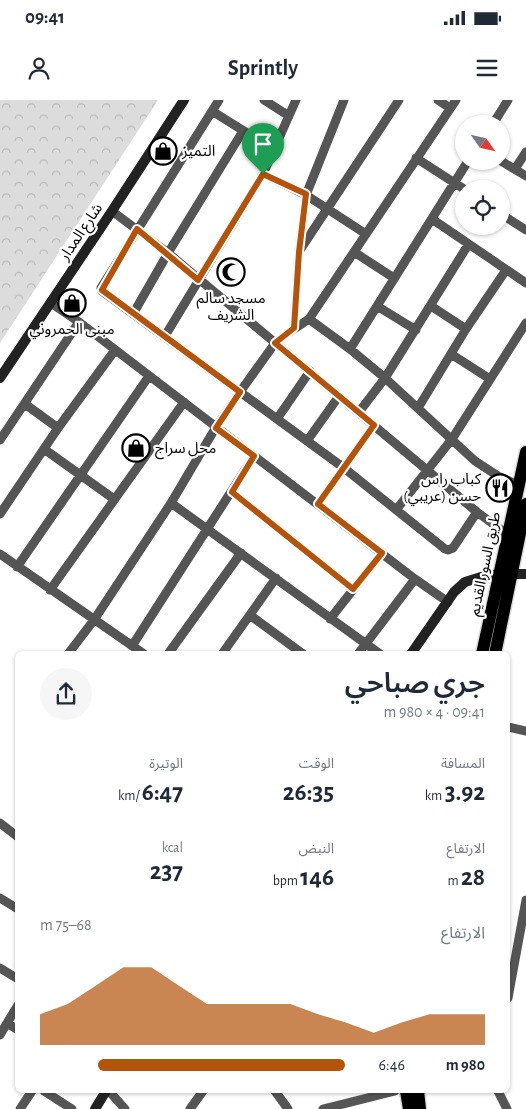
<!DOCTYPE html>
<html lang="ar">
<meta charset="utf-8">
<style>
:root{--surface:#fff;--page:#f6f6f7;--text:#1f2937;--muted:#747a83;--accent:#b45309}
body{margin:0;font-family:"Alegreya Sans","Noto Sans Arabic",sans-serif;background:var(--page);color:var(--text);direction:rtl;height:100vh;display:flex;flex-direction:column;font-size:19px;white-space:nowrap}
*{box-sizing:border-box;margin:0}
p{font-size:16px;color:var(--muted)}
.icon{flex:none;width:28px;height:28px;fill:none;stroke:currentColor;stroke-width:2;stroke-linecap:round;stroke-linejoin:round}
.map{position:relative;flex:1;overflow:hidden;direction:ltr}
.sheet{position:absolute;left:15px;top:551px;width:495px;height:442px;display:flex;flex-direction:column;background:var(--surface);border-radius:8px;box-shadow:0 1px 4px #0004;direction:rtl}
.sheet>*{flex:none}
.needle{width:32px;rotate:124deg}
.fabs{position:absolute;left:455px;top:15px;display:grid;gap:10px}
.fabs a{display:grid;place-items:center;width:55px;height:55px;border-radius:50%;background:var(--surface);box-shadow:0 1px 4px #0004;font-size:25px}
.pin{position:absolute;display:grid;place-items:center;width:42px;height:42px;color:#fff;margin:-51px -21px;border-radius:50% 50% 50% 0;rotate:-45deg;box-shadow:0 0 5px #0007}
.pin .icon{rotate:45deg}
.round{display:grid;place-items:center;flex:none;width:52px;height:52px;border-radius:26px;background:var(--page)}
.headline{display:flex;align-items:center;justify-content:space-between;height:85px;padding:0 25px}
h1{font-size:28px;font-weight:600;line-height:38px}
.stats{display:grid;grid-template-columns:repeat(3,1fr);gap:8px;height:85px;padding:5px 25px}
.stats div{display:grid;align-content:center}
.stats b{font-size:25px;font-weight:600}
.stats small{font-size:14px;font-weight:400}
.stats p{font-size:14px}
.chart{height:140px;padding:10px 25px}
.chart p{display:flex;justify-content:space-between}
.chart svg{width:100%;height:90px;margin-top:5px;fill:var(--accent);opacity:.7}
ul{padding:0 25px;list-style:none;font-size:16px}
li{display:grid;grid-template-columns:80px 60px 1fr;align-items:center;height:38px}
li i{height:12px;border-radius:6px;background:var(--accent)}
.status{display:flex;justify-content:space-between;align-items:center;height:35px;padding:0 25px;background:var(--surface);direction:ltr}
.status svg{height:14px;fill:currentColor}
header{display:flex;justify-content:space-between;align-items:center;height:65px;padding:0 25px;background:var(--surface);font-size:22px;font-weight:600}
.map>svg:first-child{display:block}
.forest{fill:url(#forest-crowns)}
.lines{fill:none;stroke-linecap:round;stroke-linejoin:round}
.primary-casing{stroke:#dbdbdb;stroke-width:15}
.street{stroke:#555;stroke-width:9}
.secondary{stroke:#222;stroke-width:10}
.primary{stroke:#000;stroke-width:12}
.route-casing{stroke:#fff;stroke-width:10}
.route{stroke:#b45309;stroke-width:6}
.labels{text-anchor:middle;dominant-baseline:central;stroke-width:4.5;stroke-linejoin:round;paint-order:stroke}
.poi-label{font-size:15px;fill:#000;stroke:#fff;text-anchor:start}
.street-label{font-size:15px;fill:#000;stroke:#fff}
</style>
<div class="status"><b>09:41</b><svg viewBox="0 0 49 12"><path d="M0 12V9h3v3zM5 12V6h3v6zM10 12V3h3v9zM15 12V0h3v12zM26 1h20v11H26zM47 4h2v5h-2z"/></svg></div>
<header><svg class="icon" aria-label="menu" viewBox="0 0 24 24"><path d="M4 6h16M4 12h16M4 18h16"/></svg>Sprintly<svg class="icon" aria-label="person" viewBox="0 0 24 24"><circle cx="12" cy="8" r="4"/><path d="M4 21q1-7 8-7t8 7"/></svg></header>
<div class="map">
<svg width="526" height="1009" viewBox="0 0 526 1009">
<defs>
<pattern id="forest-crowns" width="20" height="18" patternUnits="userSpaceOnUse" patternTransform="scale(1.25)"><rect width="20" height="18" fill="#dcdcdc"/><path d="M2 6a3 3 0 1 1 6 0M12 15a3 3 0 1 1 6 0" fill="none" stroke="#bbb"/></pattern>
</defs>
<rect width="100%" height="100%" fill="#fff"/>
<path class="forest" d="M0 0H158L0 243Z"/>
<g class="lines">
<g class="primary-casing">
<path id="primary" d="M482 554 526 352
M495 554 526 404
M406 991 409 1009
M418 991 420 1009"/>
</g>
<path class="street" d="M219 0 101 188 102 191 344 368 445 449 448 450 453 448 477 412
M264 0 289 16
M438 0 450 8
M212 11 274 50
M493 24 508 0
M416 58 464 89
M501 61 526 76
M515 69 526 52
M263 74 306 95 366 134
M112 111 168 153 477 412 508 435
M501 114 526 130
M432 119 526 183
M300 150 399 0
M354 152 394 178
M51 203 79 222 415 479 448 502
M377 206 416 230
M431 206 466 229
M133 214 168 153 243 31
M309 219 350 249 385 278 475 361 498 376 518 385
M294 228 299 151 306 95 344 0
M165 236 263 74 296 0
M350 249 468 61
M451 254 490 279
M25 304 58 328
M418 308 466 229 506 170
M359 312 385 278 468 145
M277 319 310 271
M0 340 79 222
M307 341 339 296
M44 349 114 399
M232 392 353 489
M171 403 380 554
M318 404 374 325
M396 410 452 339 526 223
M0 414 58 328 115 250
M0 454 144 554
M17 467 149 276
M50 490 184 302
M251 516 303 554
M330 519 382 453
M132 546 254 356
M68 554 94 520 171 403 216 327 240 292 275 243 285 235 309 219 456 0
M168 554 241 453
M222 554 276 478
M358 554 415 479
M508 627 526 631
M0 723 18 737
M0 798 18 809
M0 868 18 879
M508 898 526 800
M18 905 7 923 18 930
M0 935 7 923
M44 991 72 1009
M109 991 125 1009
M275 991 288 1009
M498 991 507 1009
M20 1009 32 991
M190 1009 203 991
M323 1009 395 991"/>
<path class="secondary" d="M0 278 112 111 184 0
M411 554 454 492 465 482 481 477 500 474H526
M95 1009 106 991"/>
<use href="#primary" class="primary"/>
</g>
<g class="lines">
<g class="route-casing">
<path id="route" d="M263 74 306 94 299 152 294 228 275 243 374 325 318 404 382 453 353 489 232 392 254 356 216 328 240 292 102 190 137 129 198 180Z"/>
</g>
<use href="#route" class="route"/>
</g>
<defs>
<g id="shop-ring" transform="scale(1.4375)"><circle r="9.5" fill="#fff" stroke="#000" stroke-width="1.5"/><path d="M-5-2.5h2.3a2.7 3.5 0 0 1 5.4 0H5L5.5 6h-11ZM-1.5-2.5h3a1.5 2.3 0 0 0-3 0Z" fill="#000"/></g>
<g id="mosque-ring" transform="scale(1.4375)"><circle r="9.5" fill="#fff" stroke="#000" stroke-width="1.5"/><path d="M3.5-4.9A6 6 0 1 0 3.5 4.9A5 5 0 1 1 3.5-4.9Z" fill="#000"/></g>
<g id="restaurant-ring" transform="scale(1.4375)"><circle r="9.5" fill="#fff" stroke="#000" stroke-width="1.5"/><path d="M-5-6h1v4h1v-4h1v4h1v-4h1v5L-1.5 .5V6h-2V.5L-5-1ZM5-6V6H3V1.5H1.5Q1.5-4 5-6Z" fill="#000"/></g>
</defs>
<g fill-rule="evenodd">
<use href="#shop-ring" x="163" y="51"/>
<use href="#mosque-ring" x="231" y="172"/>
<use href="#shop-ring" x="72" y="203"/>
<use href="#shop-ring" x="136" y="348"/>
<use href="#restaurant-ring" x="500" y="388"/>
</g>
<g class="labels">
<g class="poi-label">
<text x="182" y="51">التميز</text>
<text x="231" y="198" text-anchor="middle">مسجد سالم<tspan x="231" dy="17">الشريف</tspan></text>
<text x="72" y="229" text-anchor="middle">مبنى الحمروني</text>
<text x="155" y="348">محل سراج</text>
<text x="481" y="379" text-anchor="end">كباب راس<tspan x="481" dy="17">حسن (عريبي)</tspan></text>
</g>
<g class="street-label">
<text transform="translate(81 132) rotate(-56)">شارع المدار</text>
<text transform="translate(485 464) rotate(-78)">طريق السور القديم</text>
</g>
</g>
</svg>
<div class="fabs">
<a><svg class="needle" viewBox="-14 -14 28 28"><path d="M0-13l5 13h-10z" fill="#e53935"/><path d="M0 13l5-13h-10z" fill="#747a83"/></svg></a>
<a><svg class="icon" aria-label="locate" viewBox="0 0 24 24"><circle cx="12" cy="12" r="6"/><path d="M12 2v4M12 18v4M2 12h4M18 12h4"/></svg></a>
</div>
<div class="pin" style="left:263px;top:74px;background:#1e9e55"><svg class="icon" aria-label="arrive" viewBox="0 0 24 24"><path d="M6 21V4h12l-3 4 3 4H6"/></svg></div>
<section class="sheet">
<div class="headline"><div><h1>جري صباحي</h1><p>09:41 · 4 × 980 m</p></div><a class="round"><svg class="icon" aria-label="share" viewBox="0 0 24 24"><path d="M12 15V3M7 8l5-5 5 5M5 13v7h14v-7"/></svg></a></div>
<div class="stats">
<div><p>المسافة</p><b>3.92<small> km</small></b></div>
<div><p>الوقت</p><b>26:35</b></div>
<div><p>الوتيرة</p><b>6:47<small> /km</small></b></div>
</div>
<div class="stats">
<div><p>الارتفاع</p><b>28<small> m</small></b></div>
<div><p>النبض</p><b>146<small> bpm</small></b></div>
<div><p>kcal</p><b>237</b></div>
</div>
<div class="chart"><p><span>الارتفاع</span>68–75 m</p>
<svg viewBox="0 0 160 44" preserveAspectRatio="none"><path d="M0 44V29L10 24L20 15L30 6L40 6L50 15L60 24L70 24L80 24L90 24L100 29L110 33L120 38L130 33L140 29L150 29L160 29V44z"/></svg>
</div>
<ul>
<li><b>980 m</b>6:46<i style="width:81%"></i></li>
</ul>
</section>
</div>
